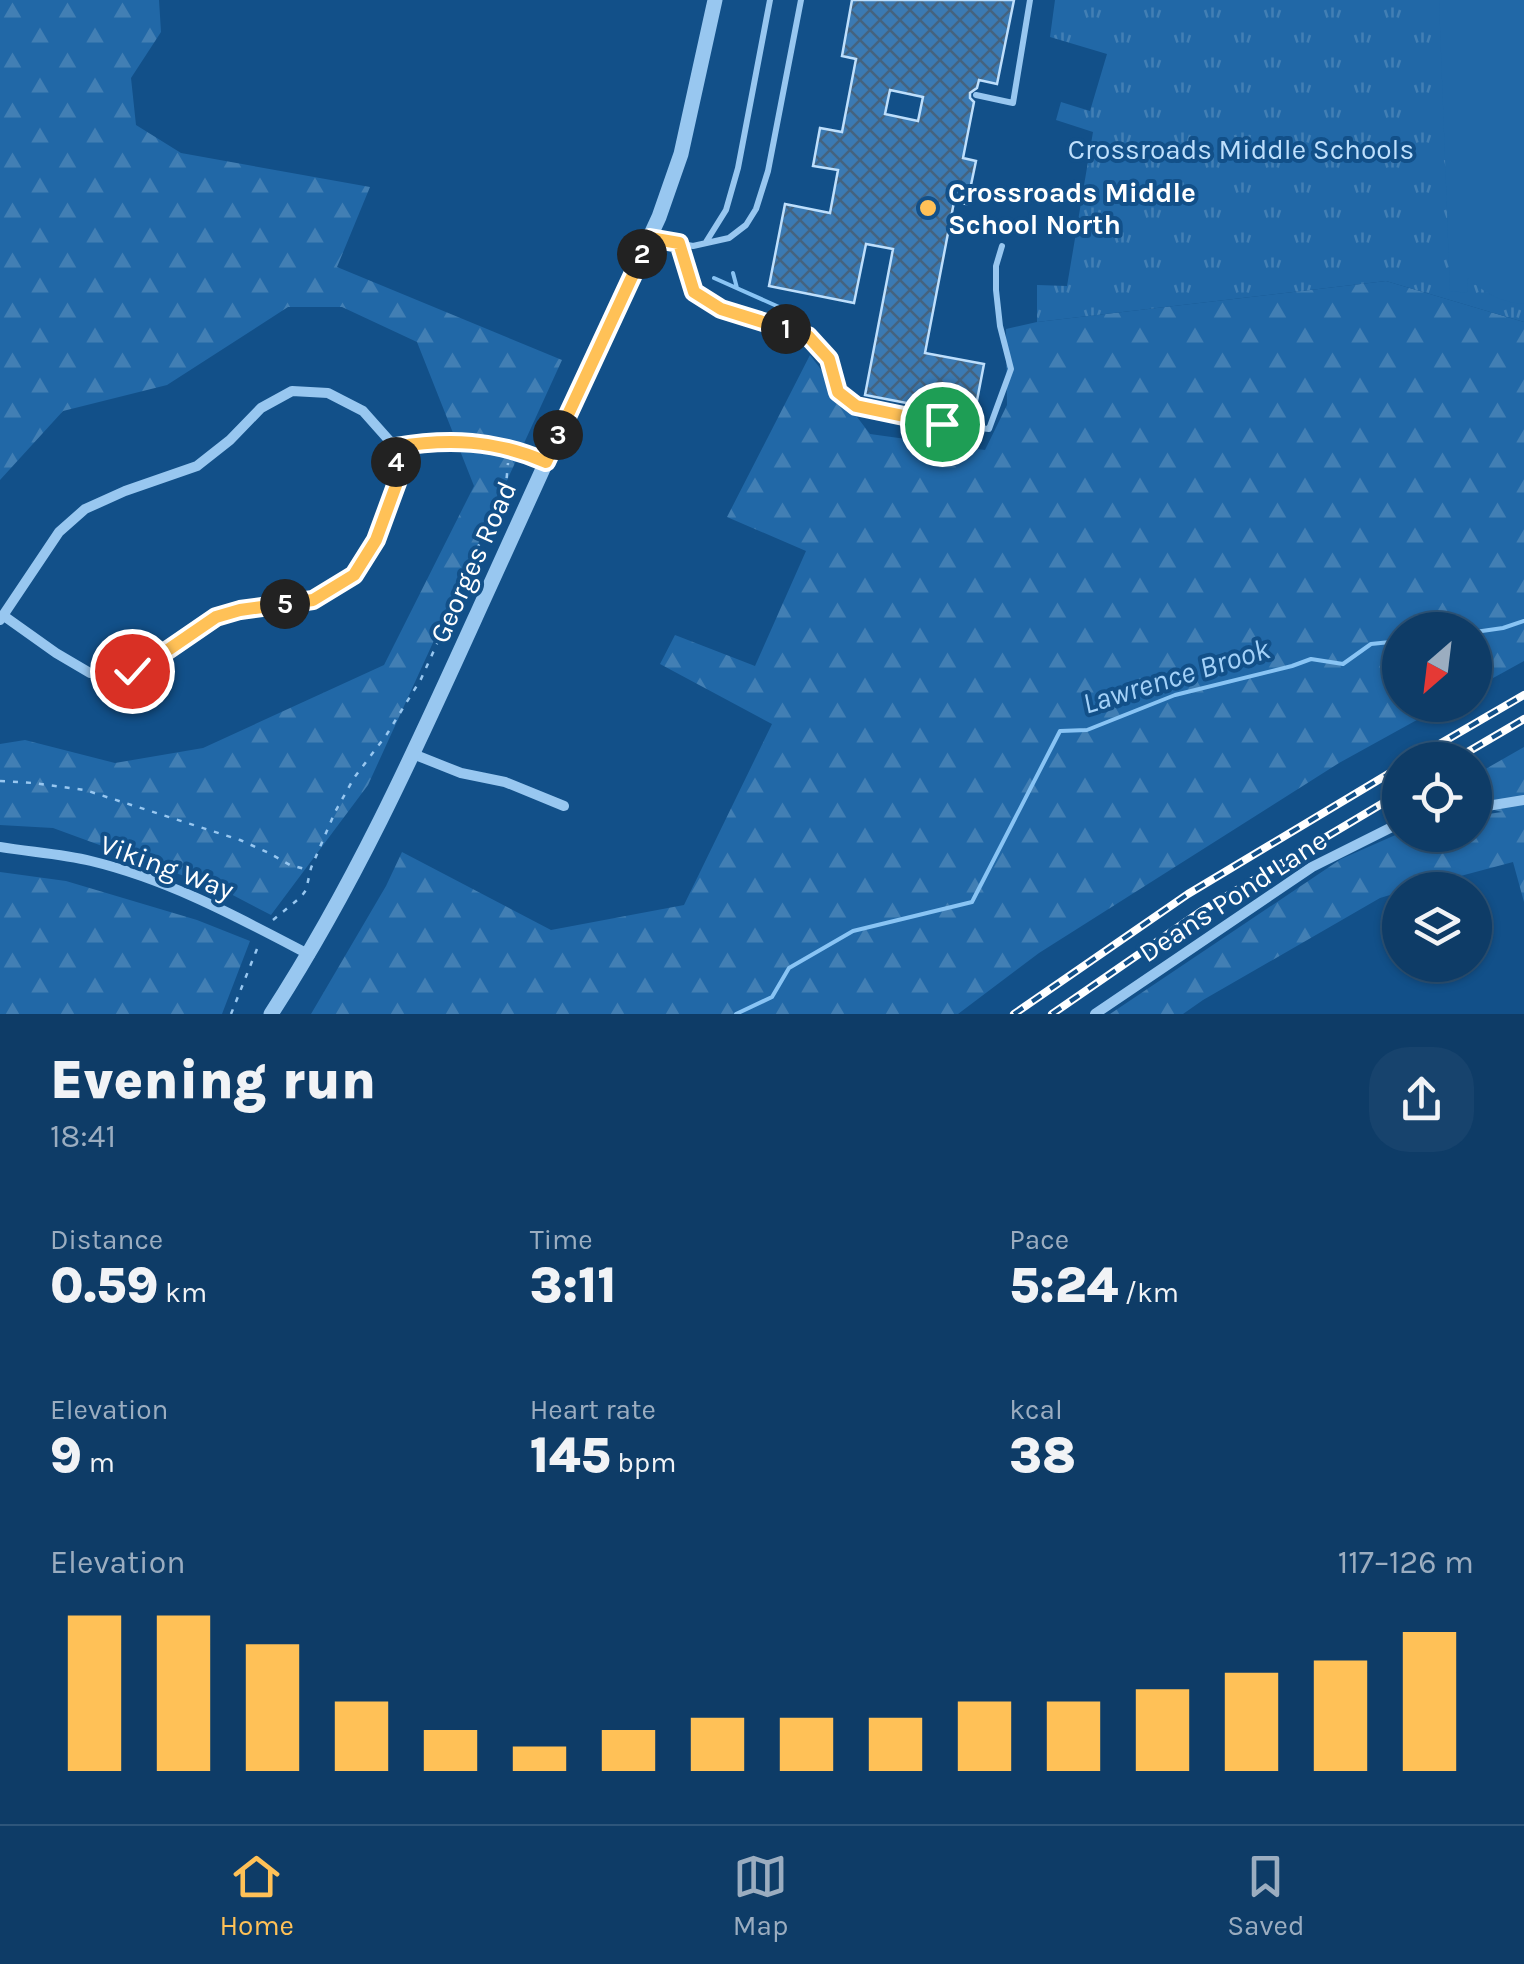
<!DOCTYPE html>
<meta charset="utf-8">
<style>
:root{--surface:#0e3c67;--page:#17436d;--text:#f1f3f6;--muted:#9badc0;--line:#2e567b;--accent:#ffc157}
body{margin:0;font-family:Karla,sans-serif;background:var(--page);color:var(--text);height:100vh;display:flex;flex-direction:column;font-size:38px;white-space:nowrap}
*{box-sizing:border-box;margin:0}
p{font-size:32px;color:var(--muted)}
.icon{flex:none;width:55px;height:55px;fill:none;stroke:currentColor;stroke-width:2;stroke-linecap:round;stroke-linejoin:round}
.map{position:relative;height:1014px;overflow:hidden}
.sheet{display:flex;flex-direction:column;background:var(--surface);flex:1}
.sheet>*{flex:none}
.needle{width:65px;rotate:208deg}
.controls{position:absolute;left:1382px;top:612px;display:grid;gap:20px}
.controls a{display:grid;place-items:center;width:110px;height:110px;border-radius:50%;background:var(--surface);box-shadow:0 2px 8px #0004,0 0 0 2px var(--line);font-size:50px}
.pin{position:absolute;display:grid;place-items:center;width:85px;height:85px;color:#fff;margin:-42px;border:5px solid #fff;border-radius:50%;box-shadow:0 2px 10px #0007}
.km{position:absolute;width:50px;height:50px;margin:-25px;border-radius:50%;background:#222;color:#fff;font-size:28px;line-height:50px;text-align:center}
.round{display:grid;place-items:center;flex:none;width:105px;height:105px;border-radius:40px;background:var(--page)}
.summary{display:flex;align-items:center;justify-content:space-between;height:170px;padding:0 50px}
h1{font-size:55px;font-weight:800;line-height:75px}
.figures{display:grid;grid-template-columns:repeat(3,1fr);gap:15px;height:170px;padding:10px 50px}
.figures div{display:grid;align-content:center}
.figures b{font-size:50px;font-weight:800}
.figures small{font-size:28px;font-weight:400}
.figures p{font-size:28px}
.chart{height:280px;padding:20px 50px}
.chart p{display:flex;justify-content:space-between}
.chart svg{width:100%;height:180px;margin-top:10px;stroke:var(--accent);stroke-width:6}
.menu{display:flex;justify-content:space-around;align-items:center;height:140px;border-top:2px solid var(--line);background:var(--surface);font-size:28px;color:var(--muted)}
.menu a{display:grid;justify-items:center;gap:5px}
.menu .on{color:var(--accent)}
.map>svg:first-child{display:block}
.forest{fill:url(#forest-firs)}
.park{fill:url(#park-tufts)}
.pitch{fill:#2168a7}
.lines{fill:none;stroke-linecap:round;stroke-linejoin:round}
.stream{stroke:#89c4f4;stroke-width:4}
.building{fill:url(#building-cross-hatch);stroke:#bedffc;stroke-width:2.5;fill-rule:evenodd}
.path{stroke:#98c7f0;stroke-width:2.5;stroke-dasharray:5 8;stroke-linecap:butt}
.service{stroke:#98c7f0;stroke-width:6}
.minor{stroke:#98c7f0;stroke-width:10}
.tertiary{stroke:#98c7f0;stroke-width:15}
.rail-casing{stroke:#fff;stroke-width:8}
.rail{stroke:#125089;stroke-width:4;stroke-dasharray:11;stroke-linecap:butt}
.route-casing{stroke:#fff;stroke-width:20}
.route{stroke:#ffc157;stroke-width:12}
.poi-dot{fill:#ffc157;stroke:#125089;stroke-width:4}
.labels{text-anchor:middle;dominant-baseline:central;stroke-width:8;stroke-linejoin:round;paint-order:stroke}
.park-label{font-size:28px;fill:#bedffc;stroke:#125089}
.poi-label{font-size:28px;font-weight:bold;fill:#fff;stroke:#125089;text-anchor:start}
.street-label{font-size:28px;fill:#fff;stroke:#125089}
.water-label{font-size:30px;font-style:italic;fill:#a3d1f8;stroke:#125089}
</style>
<div class="map">
<svg width="1524" height="1014" viewBox="0 0 1524 1014">
<defs>
<pattern id="forest-firs" width="22" height="20" patternUnits="userSpaceOnUse" patternTransform="scale(2.5)"><rect width="22" height="20" fill="#2168a7"/><path d="M5 1l3.5 6h-7zM16 11l3.5 6h-7z" fill="#427fb4"/></pattern>
<pattern id="park-tufts" width="24" height="20" patternUnits="userSpaceOnUse" patternTransform="scale(2.5)"><rect width="24" height="20" fill="#2168a7"/><path d="M3 7l-1-3M5 7V3M7 7l1-3M15 17l-1-3M17 17v-4M19 17l1-3" fill="none" stroke="#427fb4"/></pattern>
<pattern id="building-cross-hatch" width="8" height="8" patternUnits="userSpaceOnUse" patternTransform="scale(2.5)"><rect width="8" height="8" fill="#3b7ab3"/><path d="M0 0l8 8M0 8l8-8" fill="none" stroke="#446380"/></pattern>
</defs>
<rect width="100%" height="100%" fill="#125089"/>
<path class="forest" d="M0 0H159L161 32 131 78 136 125 181 153 370 187 337 267 562 360 368 785 271 915 225 891 53 828 0 825V744L25 740 115 763 203 748 384 665 474 486 417 342 342 307H288L167 385 63 411 0 480Z
M1386 281 1524 322V661L1475 688V630H1400V705H1444L1339 763 1039 953 958 1014H311L386 886 402 852 551 930 684 905 772 724 660 664 675 635 755 666 806 551 727 517 810 355 870 434 985 450 1007 405 1006 329 1037 322Z
M1524 747V902L1513 862 1408 890H1400V892L1380 898 1203 1000 1183 1014H1110L1341 859 1400 833V835H1475V816L1502 812 1475 805V775Z
M0 872 66 881 197 920 250 941 222 1014H0Z"/>
<path class="park" d="M1055 0H1524V322L1386 281 1037 322V285L1067 286 1093 132 1056 120 1061 102 1090 111 1107 54 1050 37Z"/>
<path class="pitch" d="M1439 0H1524V304C1500 302 1486 294 1468 278L1467 293 1450 291Z"/>
<g class="lines">
<path class="stream" d="M733 273 737 288
M714 278 788 311
M1475 632 1503 628 1524 621
M736 1014 772 997 789 968 853 931 972 902 1060 731 1087 730 1175 695 1292 666 1311 659 1343 664 1371 644 1400 641"/>
</g>
<path class="building" d="M852 0H1014L997 84 979 80 977 88 970 93V98L974 102 963 158 976 161 967 204 954 202 925 353 984 364 974 416 865 395 893 249 866 244 854 303 769 286 785 204 830 213 838 170 813 166 820 128 842 132 856 59 842 56ZM890 90 923 97 918 121 885 114Z"/>
<g class="lines">
<path class="path" d="M0 781 33 783 85 790 240 840 269 853 290 865 309 870
M273 920 301 897 306 890 311 868 335 812 354 778 387 734 421 679 441 635 462 574 501 507 505 496 508 463
M231 1014 259 944"/>
<path class="service" d="M976 95 1013 103 1030 0
M651 238 693 246 729 238 746 225 756 209 768 171 801 0
M706 242 726 210 738 168 770 0
M679 243 683 263 693 292 721 309 808 336 829 359 838 392 856 406 942 424 989 429 1011 369 1000 326 996 290V266L1002 246"/>
<path class="minor" d="M395 447C446 438 498 440 546 462
M0 620 59 532 85 509 125 491 197 466 230 440 261 408 292 391 328 393 363 411 395 447 398 480 376 540 353 575 313 600 240 610 216 617 165 652 128 674 90 673 56 653 4 616
M413 754 461 773 505 782 564 806
M1475 808 1524 800
M0 847C30 852 62 854 91 861 170 880 239 918 310 955
M1095 1014 1312 867 1400 823"/>
<path class="tertiary" d="M271 1014C356 883 418 744 482 603 540 474 600 345 659 217L681 154 715 0"/>
<g class="rail-casing">
<path id="rail" d="M1412 760 1524 695
M1454 760 1524 719
M1014 1014 1188 894 1400 767
M1052 1014 1200 912 1400 793"/>
</g>
<use href="#rail" class="rail"/>
</g>
<g class="lines">
<g class="route-casing">
<path id="route" d="M132 671 165 652 216 617 240 610 313 600 354 575 376 540 398 480 395 447C448 438 496 440 546 462L650 238 679 243 694 292 721 309 808 336 829 359 838 392 856 406 942 424"/>
</g>
<use href="#route" class="route"/>
</g>
<circle class="poi-dot" cx="928" cy="208" r="10"/>
<g class="labels">
<g class="park-label">
<text x="1241" y="149">Crossroads Middle Schools</text>
</g>
<g class="poi-label">
<text x="948" y="192">Crossroads Middle<tspan x="948" dy="32">School North</tspan></text>
</g>
<g class="street-label">
<text transform="translate(473 562) rotate(-66)">Georges Road</text>
<text transform="translate(167 867) rotate(20)">Viking Way</text>
<text transform="translate(1233 896) rotate(-33)">Deans Pond Lane</text>
</g>
<g class="water-label">
<text transform="translate(1176 676) rotate(-17)">Lawrence Brook</text>
</g>
</g>
</svg>
<div class="controls">
<a><svg class="needle" viewBox="-14 -14 28 28"><path d="M0-13l5 13h-10z" fill="#e53935"/><path d="M0 13l5-13h-10z" fill="#9badc0"/></svg></a>
<a><svg class="icon" aria-label="locate" viewBox="0 0 24 24"><circle cx="12" cy="12" r="6"/><path d="M12 2v4M12 18v4M2 12h4M18 12h4"/></svg></a>
<a><svg class="icon" aria-label="layers" viewBox="0 0 24 24"><path d="M12 4l9 5-9 5-9-5zM3 14l9 5 9-5"/></svg></a>
</div>
<div class="pin" style="left:942px;top:424px;background:#1e9e55"><svg class="icon" aria-label="arrive" viewBox="0 0 24 24"><path d="M6 21V4h12l-3 4 3 4H6"/></svg></div>
<div class="pin" style="left:132px;top:671px;background:#d93025"><svg class="icon" aria-label="check" viewBox="0 0 24 24"><path d="M5 12l5 5 9-10"/></svg></div>
<b class="km" style="left:786px;top:329px">1</b>
<b class="km" style="left:642px;top:254px">2</b>
<b class="km" style="left:558px;top:435px">3</b>
<b class="km" style="left:396px;top:462px">4</b>
<b class="km" style="left:285px;top:604px">5</b>
</div>
<section class="sheet">
<div class="summary"><div><h1>Evening run</h1><p>18:41</p></div><a class="round"><svg class="icon" aria-label="share" viewBox="0 0 24 24"><path d="M12 15V3M7 8l5-5 5 5M5 13v7h14v-7"/></svg></a></div>
<div class="figures">
<div><p>Distance</p><b>0.59<small> km</small></b></div>
<div><p>Time</p><b>3:11</b></div>
<div><p>Pace</p><b>5:24<small> /km</small></b></div>
</div>
<div class="figures">
<div><p>Elevation</p><b>9<small> m</small></b></div>
<div><p>Heart rate</p><b>145<small> bpm</small></b></div>
<div><p>kcal</p><b>38</b></div>
</div>
<div class="chart"><p><span>Elevation</span>117–126 m</p>
<svg viewBox="0 0 160 44" preserveAspectRatio="none"><path d="M5 44V6M15 44V6M25 44V13M35 44V27M45 44V34M55 44V38M65 44V34M75 44V31M85 44V31M95 44V31M105 44V27M115 44V27M125 44V24M135 44V20M145 44V17M155 44V10"/></svg>
</div>
</section>
<nav class="menu">
<a class="on"><svg class="icon" aria-label="home" viewBox="0 0 24 24"><path d="M3 11l9-7 9 7M6 9v11h12V9"/></svg>Home</a>
<a><svg class="icon" aria-label="map" viewBox="0 0 24 24"><path d="M3 6l6-2 6 2 6-2v14l-6 2-6-2-6 2zM9 4v14M15 6v14"/></svg>Map</a>
<a><svg class="icon" aria-label="saved" viewBox="0 0 24 24"><path d="M7 4h10v16l-5-4-5 4z"/></svg>Saved</a>
</nav>
